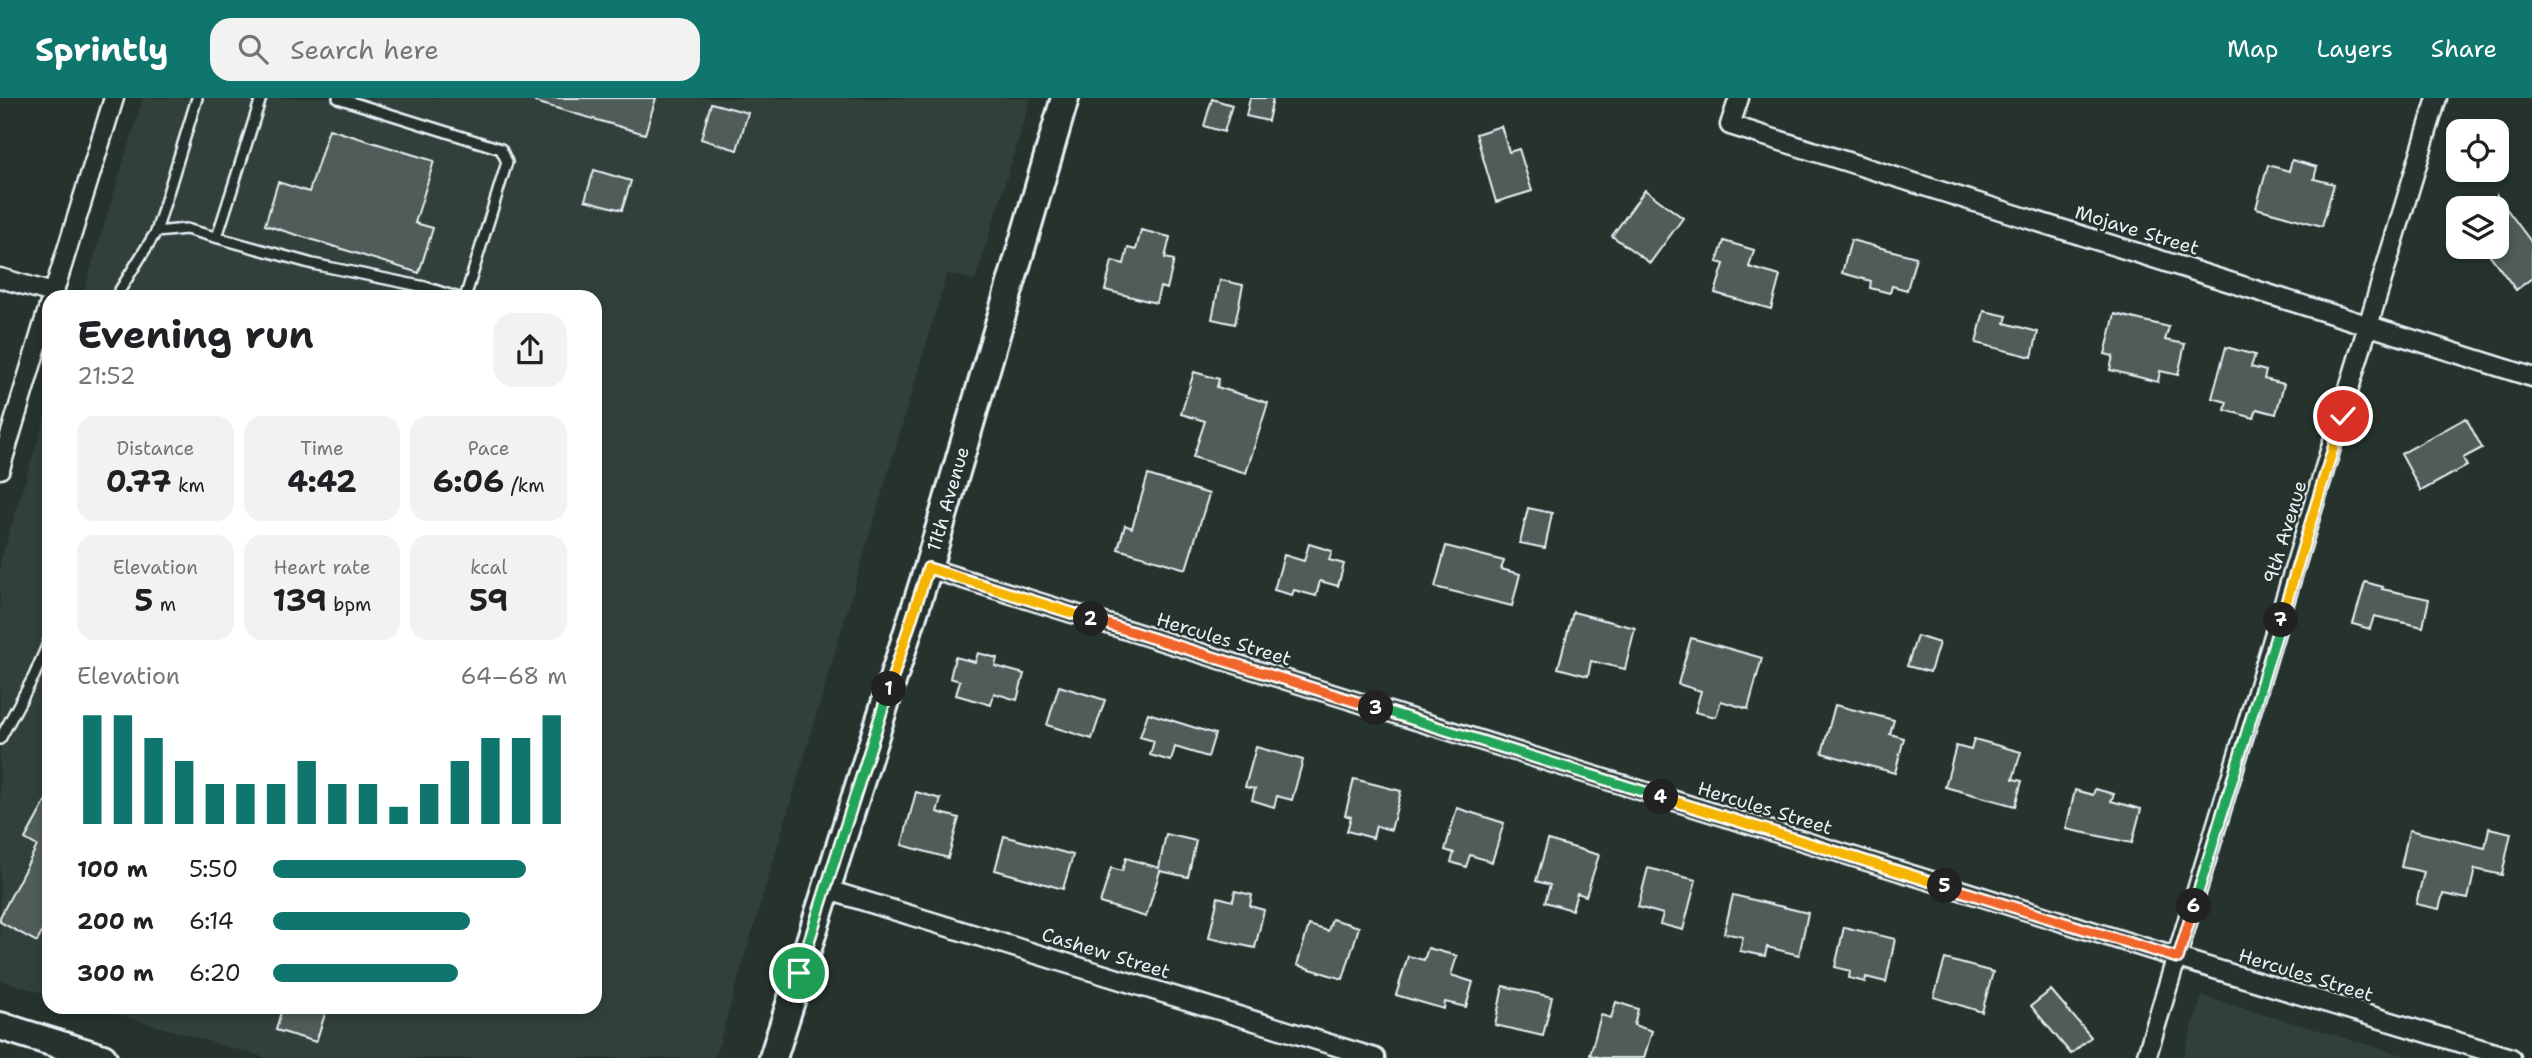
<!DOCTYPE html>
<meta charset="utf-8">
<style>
:root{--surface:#fff;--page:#f2f2f2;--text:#202124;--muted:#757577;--accent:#0f766e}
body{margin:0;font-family:"Shantell Sans",sans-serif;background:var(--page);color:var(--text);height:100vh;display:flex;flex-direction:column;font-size:26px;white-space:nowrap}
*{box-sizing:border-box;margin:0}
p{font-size:23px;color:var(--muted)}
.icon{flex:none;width:38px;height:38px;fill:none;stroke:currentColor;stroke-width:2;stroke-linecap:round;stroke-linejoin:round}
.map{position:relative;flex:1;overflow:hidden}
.panel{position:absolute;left:42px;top:192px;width:560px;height:724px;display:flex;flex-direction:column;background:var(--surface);border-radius:21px;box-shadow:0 4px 10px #0003}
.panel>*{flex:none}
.fabs{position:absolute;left:2446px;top:21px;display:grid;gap:14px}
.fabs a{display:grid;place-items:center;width:63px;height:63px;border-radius:14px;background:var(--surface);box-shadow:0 4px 10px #0003;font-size:35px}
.pin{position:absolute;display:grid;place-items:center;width:60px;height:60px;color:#fff;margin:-30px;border:4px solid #fff;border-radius:50%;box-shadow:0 2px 7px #0007}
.km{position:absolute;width:35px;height:35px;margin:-18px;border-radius:50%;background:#222;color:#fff;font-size:19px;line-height:35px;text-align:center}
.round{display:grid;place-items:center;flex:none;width:74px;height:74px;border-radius:21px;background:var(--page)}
.overview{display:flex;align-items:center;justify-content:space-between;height:119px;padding:0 35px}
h1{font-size:38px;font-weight:700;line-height:52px}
.figures{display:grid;grid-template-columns:repeat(3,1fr);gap:10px;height:119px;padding:7px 35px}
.figures div{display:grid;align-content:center;border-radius:18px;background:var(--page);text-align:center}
.figures b{font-size:30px;font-weight:700}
.figures small{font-size:19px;font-weight:400}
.figures p{font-size:19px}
.chart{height:196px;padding:14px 35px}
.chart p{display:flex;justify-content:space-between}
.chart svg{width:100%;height:126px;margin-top:7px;stroke:var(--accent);stroke-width:6}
ul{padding:0 35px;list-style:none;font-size:23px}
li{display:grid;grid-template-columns:112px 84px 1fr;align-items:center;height:52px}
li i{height:18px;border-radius:9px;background:var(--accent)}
header{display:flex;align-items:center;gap:42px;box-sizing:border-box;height:98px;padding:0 35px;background:var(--accent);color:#fff}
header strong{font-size:33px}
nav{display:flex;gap:38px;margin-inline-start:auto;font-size:24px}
.search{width:490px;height:63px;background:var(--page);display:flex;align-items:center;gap:18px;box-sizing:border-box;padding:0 24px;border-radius:21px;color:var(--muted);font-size:26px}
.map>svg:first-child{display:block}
.built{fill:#333f3a}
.building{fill:#505c59;stroke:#e8f1f8;stroke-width:2}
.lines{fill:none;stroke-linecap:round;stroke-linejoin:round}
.lane-casing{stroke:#e8f1f8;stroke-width:14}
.street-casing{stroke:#e8f1f8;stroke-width:23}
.secondary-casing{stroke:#e8f1f8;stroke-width:32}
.lane{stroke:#26332d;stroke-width:9}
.street{stroke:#26332d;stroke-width:18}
.secondary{stroke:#26332d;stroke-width:26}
.split-1-casing{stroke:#fff;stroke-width:14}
.split-2-casing{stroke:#fff;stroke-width:14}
.split-3-casing{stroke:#fff;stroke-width:14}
.split-4-casing{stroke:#fff;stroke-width:14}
.split-5-casing{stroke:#fff;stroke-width:14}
.split-6-casing{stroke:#fff;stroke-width:14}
.split-7-casing{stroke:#fff;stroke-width:14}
.split-8-casing{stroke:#fff;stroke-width:14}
.split-1{stroke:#22a559;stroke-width:9}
.split-2{stroke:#f5b400;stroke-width:9}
.split-3{stroke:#f0652b;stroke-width:9}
.split-4{stroke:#22a559;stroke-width:9}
.split-5{stroke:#f5b400;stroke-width:9}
.split-6{stroke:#f0652b;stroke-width:9}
.split-7{stroke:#22a559;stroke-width:9}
.split-8{stroke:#f5b400;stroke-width:9}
.labels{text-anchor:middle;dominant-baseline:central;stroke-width:5;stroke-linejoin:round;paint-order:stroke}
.street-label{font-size:19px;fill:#e8f1f8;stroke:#26332d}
</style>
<header>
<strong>Sprintly</strong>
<div class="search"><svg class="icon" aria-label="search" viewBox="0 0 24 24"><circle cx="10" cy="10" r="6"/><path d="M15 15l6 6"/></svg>Search here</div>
<nav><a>Map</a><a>Layers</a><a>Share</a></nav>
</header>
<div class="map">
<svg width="2532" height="960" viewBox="0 0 2532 960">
<rect width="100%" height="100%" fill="#26332d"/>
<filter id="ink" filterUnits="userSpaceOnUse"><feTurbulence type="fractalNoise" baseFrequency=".0143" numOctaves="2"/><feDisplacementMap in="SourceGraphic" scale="14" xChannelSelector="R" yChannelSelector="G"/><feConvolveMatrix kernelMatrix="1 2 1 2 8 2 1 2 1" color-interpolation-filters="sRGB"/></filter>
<g filter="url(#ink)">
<path class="built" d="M143 0H1031L975 183 947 175 715 960H267L95 910H595V200H82Z
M49 306V897L0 882V465Z
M2202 898 2413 960H2183Z"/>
<path class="building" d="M536 0H656L645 36 535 4Z
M1250 0H1273L1268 23 1246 18Z
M1212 1 1232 7 1224 34 1204 28Z
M711 5 748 15 737 52 701 41Z
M1501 28 1509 54 1519 51 1532 93 1496 104 1476 36Z
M329 31 434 63 415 125 433 130 419 175 265 127 278 84 309 94Z
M2292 62 2317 69 2314 81 2334 86 2322 128 2256 110 2268 67 2289 73Z
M594 72 631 83 622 112 585 102Z
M1645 92 1683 120 1650 165 1612 138Z
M2497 98 2532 145V180L2516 192 2484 149H2497Z
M1141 132 1170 139 1165 160 1174 162 1167 191 1160 189 1156 205 1105 192 1112 163 1124 166 1128 150 1136 152Z
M1851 142 1916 159 1907 192 1892 188 1890 195 1870 190 1871 183 1842 175Z
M1724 143 1754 152 1749 169 1780 178 1771 211 1715 195 1724 166 1717 164Z
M1220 182 1243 187 1235 226 1212 221Z
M1984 213 2007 218 2005 225 2038 234 2032 259 1976 245Z
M2115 216 2169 229 2165 242 2185 246 2178 277 2160 273 2158 284 2110 272 2113 258 2105 256Z
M2226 249 2255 257 2251 269 2266 273 2264 281 2284 286 2276 316 2257 311 2254 320 2225 312 2227 304 2212 300Z
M1194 274 1219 281 1217 289 1268 305 1246 375 1193 359 1205 323 1181 316Z
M2466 320 2482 350 2463 360 2467 368 2421 393 2401 356Z
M1148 377 1209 396 1186 471 1118 451 1125 427 1132 430Z
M1528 410 1552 415 1545 450 1520 445Z
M1309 446 1332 453 1329 462 1344 466 1338 488 1320 483 1316 498 1294 492 1292 497 1274 492 1284 457 1304 463Z
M1446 448 1504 463 1501 471 1520 476 1512 508 1435 489Z
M2365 484 2383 489 2382 491 2429 501 2423 529 2374 518 2370 531 2353 526Z
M1573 514 1635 530 1625 571 1591 563 1588 578 1558 570Z
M1917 538 1939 545 1930 574 1907 568Z
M1691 540 1762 560 1748 611 1721 603 1716 619 1695 614 1701 593 1678 586Z
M978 555 997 560 995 568 1024 576 1017 602 994 595 991 607 956 597 960 583 950 580 955 559 975 564Z
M1059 588 1105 602 1092 641 1047 627Z
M1835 607 1894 622 1890 636 1904 640 1895 675 1822 655Z
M1148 615 1215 636 1208 659 1175 649 1171 663 1150 657 1154 643 1140 639Z
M1974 641 2021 654 2013 681 2022 683 2015 708 1945 689 1956 648 1971 652Z
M1256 649 1303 662 1292 702 1277 698 1274 709 1252 702 1255 691 1245 689Z
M1354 681 1401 693 1391 732 1376 728 1373 740 1347 733 1351 719 1345 717Z
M2095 691 2114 696 2111 703 2141 711 2132 745 2066 731 2075 692 2093 697Z
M916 694 941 701 937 714 959 720 948 760 902 747Z
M49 697V820L37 844 0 824V819L37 748 25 741Z
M1457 710 1504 725 1492 764 1470 757 1466 769 1451 764 1454 755 1445 752Z
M2489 730 2511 735 2502 777 2475 771 2468 801 2443 796 2439 811 2416 806 2424 774 2401 769 2409 732 2485 750Z
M1166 736 1196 743 1188 779 1160 773 1146 819 1100 805 1111 770 1122 773 1126 760 1159 770Z
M1004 738 1073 757 1063 791 995 772Z
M1548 742 1599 757 1586 798 1577 795 1572 812 1545 804 1550 787 1536 783Z
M1648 770 1696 782 1683 832 1660 826 1663 816 1638 809Z
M1235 793 1252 797 1250 808 1264 812 1255 850 1209 840 1218 799 1233 803Z
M1733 797 1808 815 1799 857 1767 849 1765 858 1740 853 1743 839 1724 835Z
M1332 821 1359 829 1343 881 1297 867 1309 827 1328 833Z
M1844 829 1895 841 1886 884 1866 879 1865 884 1849 880 1850 873 1835 869Z
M1428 850 1457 858 1451 877 1473 884 1466 909 1445 904 1444 911 1396 897 1408 858 1424 862Z
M1945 861 1993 874 1982 914 1934 899Z
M1503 888 1552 899 1543 938 1495 927Z
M2051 892 2091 939 2071 956 2031 908Z
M1616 904 1638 911 1634 927 1652 933 1644 960H1602L1590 957 1601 917 1611 920Z
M282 910H327L316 944 276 932Z"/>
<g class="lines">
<g class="lane-casing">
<path id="lane" d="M338 0 501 51 507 64 465 200
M156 134 197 0
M217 139 261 0
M115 200 156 134 186 131 313 166 425 189 459 200
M0 641 34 578 49 543"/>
</g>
<g class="street-casing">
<path id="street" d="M1739 0 1730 27 2532 279
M0 180 53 195
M52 200 114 0
M0 371 49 208
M928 470 2178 860 2511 960
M825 791 1375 960
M2146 960 2437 0"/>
</g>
<g class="secondary-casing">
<path id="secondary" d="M0 928 103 960
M773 960 928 470 1065 0"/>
</g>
<use href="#lane" class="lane"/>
<use href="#street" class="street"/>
<use href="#secondary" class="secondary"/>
</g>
</g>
<g class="lines" filter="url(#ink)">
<g class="split-1-casing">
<path id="split-1" d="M799 875 889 591"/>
</g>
<g class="split-2-casing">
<path id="split-2" d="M889 591 928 470 1091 521"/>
</g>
<g class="split-3-casing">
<path id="split-3" d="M1091 521 1376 610"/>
</g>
<g class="split-4-casing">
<path id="split-4" d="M1376 610 1661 699"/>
</g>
<g class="split-5-casing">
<path id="split-5" d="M1661 699 1945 788"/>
</g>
<g class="split-6-casing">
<path id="split-6" d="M1945 788 2178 860 2194 808"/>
</g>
<g class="split-7-casing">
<path id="split-7" d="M2194 808 2281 522"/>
</g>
<g class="split-8-casing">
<path id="split-8" d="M2281 522 2343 318"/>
</g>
<use href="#split-1" class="split-1"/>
<use href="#split-2" class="split-2"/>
<use href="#split-3" class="split-3"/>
<use href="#split-4" class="split-4"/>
<use href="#split-5" class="split-5"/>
<use href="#split-6" class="split-6"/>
<use href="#split-7" class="split-7"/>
<use href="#split-8" class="split-8"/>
</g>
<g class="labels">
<g class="street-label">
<text transform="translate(2137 132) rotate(17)">Mojave Street</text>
<text transform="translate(948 401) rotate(-74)">11th Avenue</text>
<text transform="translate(2285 434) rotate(-73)">9th Avenue</text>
<text transform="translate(1224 541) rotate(17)">Hercules Street</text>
<text transform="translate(1765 710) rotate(17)">Hercules Street</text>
<text transform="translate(1106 855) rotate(17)">Cashew Street</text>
<text transform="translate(2306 877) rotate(17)">Hercules Street</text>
</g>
</g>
</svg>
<div class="fabs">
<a><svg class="icon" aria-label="locate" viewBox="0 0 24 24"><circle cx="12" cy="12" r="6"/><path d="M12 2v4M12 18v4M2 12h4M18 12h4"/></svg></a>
<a><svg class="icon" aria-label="layers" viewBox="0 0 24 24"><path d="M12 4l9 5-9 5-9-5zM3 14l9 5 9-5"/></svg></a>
</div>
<div class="pin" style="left:799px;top:875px;background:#1e9e55"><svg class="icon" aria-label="arrive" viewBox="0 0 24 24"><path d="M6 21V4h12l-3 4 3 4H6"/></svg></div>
<div class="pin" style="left:2343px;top:318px;background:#d93025"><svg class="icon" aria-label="check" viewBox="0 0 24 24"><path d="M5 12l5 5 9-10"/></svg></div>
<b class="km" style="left:889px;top:591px">1</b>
<b class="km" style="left:1091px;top:521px">2</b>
<b class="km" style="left:1376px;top:610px">3</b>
<b class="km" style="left:1661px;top:699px">4</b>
<b class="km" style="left:1945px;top:788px">5</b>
<b class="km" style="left:2194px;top:808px">6</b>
<b class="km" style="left:2281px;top:522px">7</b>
<section class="panel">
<div class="overview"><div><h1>Evening run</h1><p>21:52</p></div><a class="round"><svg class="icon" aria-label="share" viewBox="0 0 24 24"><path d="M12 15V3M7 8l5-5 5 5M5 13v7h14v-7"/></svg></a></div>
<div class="figures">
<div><p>Distance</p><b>0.77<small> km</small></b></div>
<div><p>Time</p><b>4:42</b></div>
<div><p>Pace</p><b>6:06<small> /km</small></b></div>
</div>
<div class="figures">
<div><p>Elevation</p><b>5<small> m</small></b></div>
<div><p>Heart rate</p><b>139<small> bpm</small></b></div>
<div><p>kcal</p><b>59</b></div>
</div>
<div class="chart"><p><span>Elevation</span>64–68 m</p>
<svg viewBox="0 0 160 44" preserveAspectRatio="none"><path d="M5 44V6M15 44V6M25 44V14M35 44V22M45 44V30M55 44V30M65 44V30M75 44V22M85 44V30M95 44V30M105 44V38M115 44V30M125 44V22M135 44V14M145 44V14M155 44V6"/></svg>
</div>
<ul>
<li><b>100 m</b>5:50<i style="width:86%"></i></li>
<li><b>200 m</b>6:14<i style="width:67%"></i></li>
<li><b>300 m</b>6:20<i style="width:63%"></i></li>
</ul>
</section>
</div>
